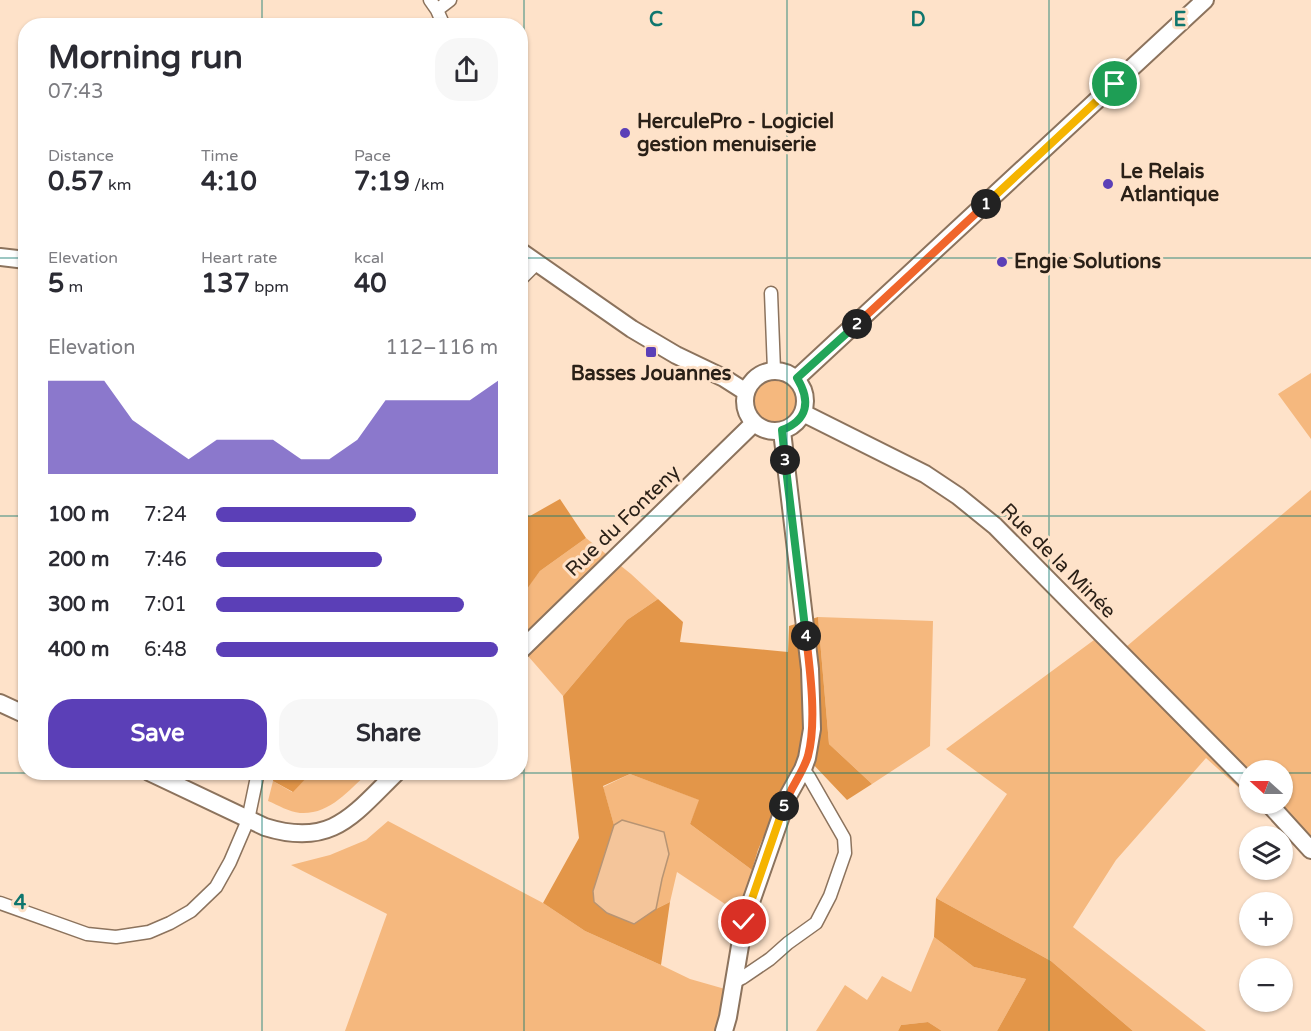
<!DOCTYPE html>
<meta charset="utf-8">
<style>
:root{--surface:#fff;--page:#f7f7f7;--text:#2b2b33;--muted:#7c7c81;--accent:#5b3fb7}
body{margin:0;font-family:"Varela Round",sans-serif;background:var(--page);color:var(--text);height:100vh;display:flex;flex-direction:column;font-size:22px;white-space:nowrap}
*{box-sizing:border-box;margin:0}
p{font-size:20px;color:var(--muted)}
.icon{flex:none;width:33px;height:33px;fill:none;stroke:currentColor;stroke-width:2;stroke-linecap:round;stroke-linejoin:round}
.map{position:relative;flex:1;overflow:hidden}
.panel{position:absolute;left:18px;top:18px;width:510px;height:762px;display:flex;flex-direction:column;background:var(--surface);border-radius:24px;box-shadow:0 2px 4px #0004}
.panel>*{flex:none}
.needle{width:39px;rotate:291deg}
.fabs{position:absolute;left:1239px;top:760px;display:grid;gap:12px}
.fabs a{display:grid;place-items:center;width:54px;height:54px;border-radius:50%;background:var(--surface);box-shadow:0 2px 4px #0004;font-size:30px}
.pin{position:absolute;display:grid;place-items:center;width:51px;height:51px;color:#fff;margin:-26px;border:3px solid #fff;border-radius:50%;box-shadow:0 2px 6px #0007}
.km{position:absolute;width:30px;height:30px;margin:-15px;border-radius:50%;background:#222;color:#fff;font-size:16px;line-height:30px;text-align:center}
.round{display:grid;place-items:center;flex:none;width:63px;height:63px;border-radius:24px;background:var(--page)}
.summary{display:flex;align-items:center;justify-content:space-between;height:102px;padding:0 30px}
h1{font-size:33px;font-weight:800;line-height:45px}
.figures{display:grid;grid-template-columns:repeat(3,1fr);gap:9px;height:102px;padding:6px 30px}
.figures div{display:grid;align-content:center}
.figures b{font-size:26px;font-weight:800}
.figures small{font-size:16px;font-weight:400}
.figures p{font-size:16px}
.chart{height:168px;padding:12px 30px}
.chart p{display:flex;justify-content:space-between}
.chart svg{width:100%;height:108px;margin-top:6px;fill:var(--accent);opacity:.7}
.action{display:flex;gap:12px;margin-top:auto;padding:12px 30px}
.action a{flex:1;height:69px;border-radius:24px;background:var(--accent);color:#fff;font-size:24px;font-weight:800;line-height:69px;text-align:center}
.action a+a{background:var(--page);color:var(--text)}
ul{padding:0 30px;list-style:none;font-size:20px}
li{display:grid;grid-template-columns:96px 72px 1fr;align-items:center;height:45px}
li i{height:15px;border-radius:8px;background:var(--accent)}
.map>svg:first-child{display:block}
.green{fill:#f5b87e}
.forest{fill:#e39649}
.water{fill:#f4c59a;stroke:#b79473;stroke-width:1.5}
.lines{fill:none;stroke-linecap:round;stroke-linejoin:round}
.minor-casing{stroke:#8c735d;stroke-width:15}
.tertiary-casing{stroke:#8c735d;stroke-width:20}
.minor{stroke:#fff;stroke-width:12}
.tertiary{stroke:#fff;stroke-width:16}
.split-1-casing{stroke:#fff;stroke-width:12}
.split-2-casing{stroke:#fff;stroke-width:12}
.split-3-casing{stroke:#fff;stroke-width:12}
.split-4-casing{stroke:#fff;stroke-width:12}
.split-5-casing{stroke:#fff;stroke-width:12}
.split-6-casing{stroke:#fff;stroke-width:12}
.split-1{stroke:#f5b400;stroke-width:8}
.split-2{stroke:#f0652b;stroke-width:8}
.split-3{stroke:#22a559;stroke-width:8}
.split-4{stroke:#22a559;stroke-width:8}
.split-5{stroke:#f0652b;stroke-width:8}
.split-6{stroke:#f5b400;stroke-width:8}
.grid{fill:none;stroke:#0f766e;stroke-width:1.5;stroke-opacity:0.55}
.poi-dot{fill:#5b3fb7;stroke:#fee2c9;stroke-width:2}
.labels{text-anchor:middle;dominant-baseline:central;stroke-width:6;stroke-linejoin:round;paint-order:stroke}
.poi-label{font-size:20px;font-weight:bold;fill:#2a2017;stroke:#fee2c9;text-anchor:start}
.street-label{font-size:20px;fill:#2a2017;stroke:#fee2c9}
.grid-label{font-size:20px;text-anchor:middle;font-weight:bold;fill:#0f766e;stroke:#fee2c9;stroke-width:6;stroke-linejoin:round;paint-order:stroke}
</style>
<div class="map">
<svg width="1311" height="1031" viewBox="0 0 1311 1031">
<rect width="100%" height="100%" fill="#fee2c9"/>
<path class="green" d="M1311 373V439L1278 394Z
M754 401a21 21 0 1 1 42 0a21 21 0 1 1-42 0Z
M1311 490V857L1278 823 1257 804H1282V771H1250L1249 797 1206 758 1116 860 1073 927 1206 1031H1133L1051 961 936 898 1007 794 946 749 1094 640 1113 658Z
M586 538 631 574 658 599 627 620 563 696 521 648 520 597 540 571Z
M818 617 933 621 930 746 872 784 829 744Z
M311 773H368C348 791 329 815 300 813 289 812 278 805 268 801L273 781 292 792Z
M630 774 700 800 690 824 752 870 740 914 677 872 670 902 656 909 662 879 669 854 622 820 614 825 603 787Z
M388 821 543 903 585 931 661 965 690 979 725 989 716 1031H345L387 914 291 865 330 855 366 840Z
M934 937 974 967 1026 979 997 1031H942L928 1022 901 1025 898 1031H816L845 985 867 1000 882 976 911 992Z"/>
<path class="forest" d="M560 499 586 538 540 571 521 597V514L530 516Z
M658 599 683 622 680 642 788 652 789 626 818 617 829 744 872 784 847 800 811 762 788 778 758 850 752 870 690 824 699 800 630 774 603 786 614 825 593 891 634 923 656 909 670 902 661 965 585 931 543 903 579 838 563 696 627 620Z
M274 773 275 772 311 773 293 792 273 781Z
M936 898 1051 961 1133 1031H997L1026 979 974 967 934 937Z
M928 1022 942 1031H898L901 1025Z"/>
<path class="water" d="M622 820 664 832 669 854 662 879 656 909 634 924 607 913 594 902 593 891 614 825Z"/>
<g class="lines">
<g class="minor-casing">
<path id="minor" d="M430 0 437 10 444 26
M437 10 450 0
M520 280 537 263
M771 293 774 370
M0 903 87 934 116 937 149 932 170 923 191 911 216 887 230 862 248 820 258 772
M734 982 742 978 770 959 788 943 816 923 830 896 845 853 844 838 809 777 803 769"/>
</g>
<g class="tertiary-casing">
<path id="tertiary" d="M520 251 632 329 676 355 724 378 746 392
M0 257 26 260
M745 401a30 30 0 1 1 60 0a30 30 0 1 1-60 0Z
M797 378 1205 0
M803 413 925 474 958 496 995 526 1250 784
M520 651 754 423
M0 703 26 715
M149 772 265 827C332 848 353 815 397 772
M1269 804 1311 850
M724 1031 728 1017 744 922 788 796 803 769 807 758 812 729 810 669 782 431"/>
</g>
<use href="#minor" class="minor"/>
<use href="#tertiary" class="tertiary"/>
</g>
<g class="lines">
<g class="split-1-casing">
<path id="split-1" d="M986 204 1115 84"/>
</g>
<g class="split-2-casing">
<path id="split-2" d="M857 324 986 204"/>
</g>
<g class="split-3-casing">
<path id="split-3" d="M785 460 782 430C808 420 811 401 797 378L857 324"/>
</g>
<g class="split-4-casing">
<path id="split-4" d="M785 460 806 636"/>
</g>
<g class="split-5-casing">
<path id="split-5" d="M784 806C790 788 803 773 808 756 817 722 810 670 806 636"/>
</g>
<g class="split-6-casing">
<path id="split-6" d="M744 922 784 806"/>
</g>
<use href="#split-1" class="split-1"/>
<use href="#split-2" class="split-2"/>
<use href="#split-3" class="split-3"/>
<use href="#split-4" class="split-4"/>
<use href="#split-5" class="split-5"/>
<use href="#split-6" class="split-6"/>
</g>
<path class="grid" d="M262 0V26M524 0V1031M787 0V1031M1049 0V1031M0 258H26M520 258H1311M0 516H26M520 516H1311M262 772V1031M0 773H1250M1282 773H1311"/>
<g class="poi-dot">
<circle cx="625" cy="133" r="6"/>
<circle cx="1108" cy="184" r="6"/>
<circle cx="1002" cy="262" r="6"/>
<rect x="645" y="346" width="12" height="12" rx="3"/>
</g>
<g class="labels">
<g class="poi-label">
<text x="637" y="122">HerculePro - Logiciel<tspan x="637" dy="23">gestion menuiserie</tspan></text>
<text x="1120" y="172">Le Relais<tspan x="1120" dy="23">Atlantique</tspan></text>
<text x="1014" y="262">Engie Solutions</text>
<text x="651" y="374" text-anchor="middle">Basses Jouannes</text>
</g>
<g class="street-label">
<text transform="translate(623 521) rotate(-44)">Rue du Fonteny</text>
<text transform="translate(1058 561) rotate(45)">Rue de la Minée</text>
</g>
</g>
<g class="grid-label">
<text x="656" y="26">C</text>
<text x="918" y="26">D</text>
<text x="1180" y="26">E</text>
<text x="20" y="909">4</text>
</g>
</svg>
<div class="fabs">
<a><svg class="needle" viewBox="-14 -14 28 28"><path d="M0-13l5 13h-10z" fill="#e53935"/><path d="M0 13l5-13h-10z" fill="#7c7c81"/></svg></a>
<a><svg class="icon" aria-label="layers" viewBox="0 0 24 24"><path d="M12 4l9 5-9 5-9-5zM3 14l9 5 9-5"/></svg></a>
<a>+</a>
<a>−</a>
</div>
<div class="pin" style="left:1115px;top:84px;background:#1e9e55"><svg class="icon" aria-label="arrive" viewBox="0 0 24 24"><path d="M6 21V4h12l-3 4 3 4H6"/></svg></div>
<div class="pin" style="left:744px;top:922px;background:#d93025"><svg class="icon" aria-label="check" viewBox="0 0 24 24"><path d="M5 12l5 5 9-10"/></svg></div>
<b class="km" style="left:986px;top:204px">1</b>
<b class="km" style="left:857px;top:324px">2</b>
<b class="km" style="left:785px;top:460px">3</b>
<b class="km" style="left:806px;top:636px">4</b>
<b class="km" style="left:784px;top:806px">5</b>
<section class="panel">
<div class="summary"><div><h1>Morning run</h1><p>07:43</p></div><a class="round"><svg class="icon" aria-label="share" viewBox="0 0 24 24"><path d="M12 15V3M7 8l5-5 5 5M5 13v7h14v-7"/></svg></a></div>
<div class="figures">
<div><p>Distance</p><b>0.57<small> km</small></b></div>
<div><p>Time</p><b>4:10</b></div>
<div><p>Pace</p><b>7:19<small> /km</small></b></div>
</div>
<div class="figures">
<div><p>Elevation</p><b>5<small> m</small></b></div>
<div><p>Heart rate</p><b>137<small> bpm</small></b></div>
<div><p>kcal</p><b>40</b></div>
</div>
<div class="chart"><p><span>Elevation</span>112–116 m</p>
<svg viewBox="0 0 160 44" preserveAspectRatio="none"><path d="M0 44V6L10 6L20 6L30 22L40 30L50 38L60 30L70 30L80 30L90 38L100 38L110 30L120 14L130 14L140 14L150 14L160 6V44z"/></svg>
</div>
<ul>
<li><b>100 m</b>7:24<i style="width:71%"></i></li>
<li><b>200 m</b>7:46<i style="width:59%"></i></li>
<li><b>300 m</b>7:01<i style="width:88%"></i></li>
<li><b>400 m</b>6:48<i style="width:100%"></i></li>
</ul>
<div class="action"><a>Save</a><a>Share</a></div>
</section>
</div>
